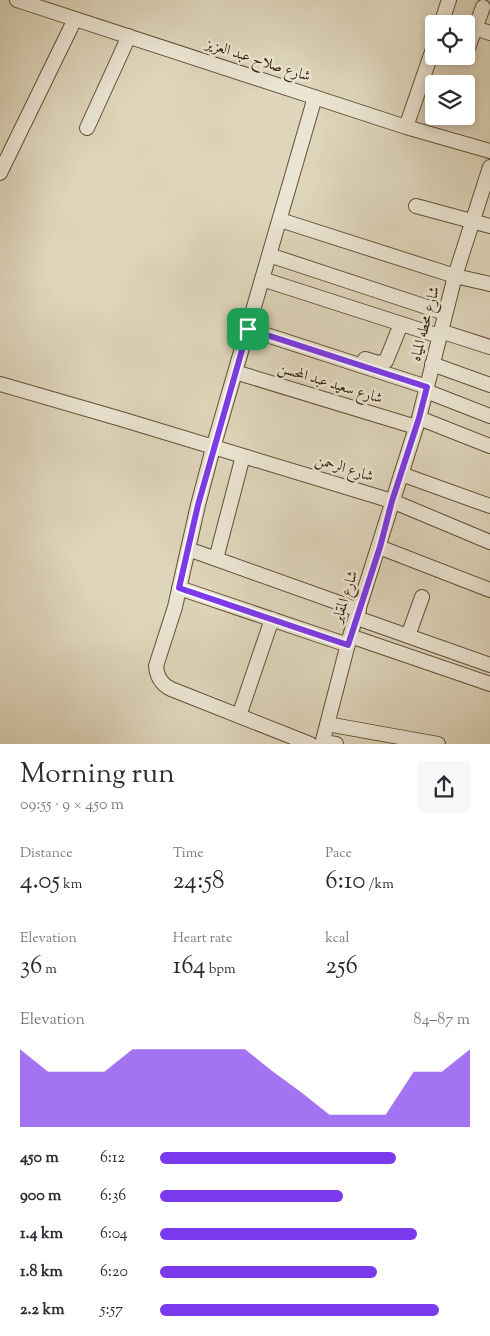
<!DOCTYPE html>
<meta charset="utf-8">
<style>
:root{--surface:#fff;--page:#f7f7f7;--text:#2b2b33;--muted:#7c7c81;--accent:#7c3aed}
body{margin:0;font-family:"Sorts Mill Goudy",Amiri,serif;background:var(--page);color:var(--text);height:100vh;display:flex;flex-direction:column;font-size:19px;white-space:nowrap}
*{box-sizing:border-box;margin:0}
p{font-size:16px;color:var(--muted)}
.icon{flex:none;width:28px;height:28px;fill:none;stroke:currentColor;stroke-width:2;stroke-linecap:round;stroke-linejoin:round}
.map{position:relative;height:744px;overflow:hidden}
.panel{display:flex;flex-direction:column;background:var(--surface);flex:1}
.panel>*{flex:none}
.fabs{position:absolute;left:425px;top:15px;display:grid;gap:10px}
.fabs a{display:grid;place-items:center;width:50px;height:50px;border-radius:5px;background:var(--surface);box-shadow:0 2px 8px #0003;font-size:25px}
.pin{position:absolute;display:grid;place-items:center;width:42px;height:42px;color:#fff;margin:-21px;border-radius:10px;box-shadow:0 2px 8px #0006}
.round{display:grid;place-items:center;flex:none;width:52px;height:52px;border-radius:5px;background:var(--page)}
.summary{display:flex;align-items:center;justify-content:space-between;height:85px;padding:0 20px}
h1{font-size:28px;font-weight:600;line-height:38px}
.stats{display:grid;grid-template-columns:repeat(3,1fr);gap:8px;height:85px;padding:5px 20px}
.stats div{display:grid;align-content:center}
.stats b{font-size:25px;font-weight:600}
.stats small{font-size:14px;font-weight:400}
.stats p{font-size:14px}
.chart{height:140px;padding:10px 20px}
.chart p{display:flex;justify-content:space-between}
.chart svg{width:100%;height:90px;margin-top:5px;fill:var(--accent);opacity:.7}
ul{padding:0 20px;list-style:none;font-size:16px}
li{display:grid;grid-template-columns:80px 60px 1fr;align-items:center;height:38px}
li i{height:12px;border-radius:6px;background:var(--accent)}
.map>svg:first-child{display:block}
.lines{fill:none;stroke-linecap:round;stroke-linejoin:round}
.minor-casing{stroke:#624e36;stroke-width:16}
.minor{stroke:#eae4d2;stroke-width:14}
.route-casing{stroke:#fff;stroke-width:10}
.route{stroke:#7c3aed;stroke-width:6}
.labels{text-anchor:middle;dominant-baseline:central;stroke-width:5;stroke-linejoin:round;paint-order:stroke}
.street-label{font-size:15px;fill:#39210a;stroke:#eae4d2}
</style>
<div class="map">
<svg width="490" height="744" viewBox="0 0 490 744">
<rect width="100%" height="100%" fill="#ded5ba"/>
<filter id="stains"><feTurbulence type="fractalNoise" baseFrequency=".004" numOctaves="4"/><feColorMatrix values="0 0 0 0 .2 0 0 0 0 .09 0 0 0 0 .02 0 0 0 .5 -.17"/></filter>
<radialGradient id="worn" r=".72"><stop offset=".6" stop-color="#630" stop-opacity="0"/><stop offset="1" stop-color="#630" stop-opacity=".3"/></radialGradient>
<g class="lines">
<g class="minor-casing">
<path id="minor" d="M17 0 406 127 490 151
M441 24 449 0
M475 28 490 33
M466 53 483 7
M406 127 434 46
M87 128 129 36
M0 173 75 19
M416 206 490 226
M280 220 455 276 490 284
M269 255 445 313
M262 279 439 336
M248 329 427 387
M440 331 490 347
M365 359 378 363 386 361 401 324
M432 364 490 385
M235 372 416 427
M0 384 121 419 392 501 490 542
M426 391 490 416
M419 418 490 446
M401 474 490 506
M379 547 490 590
M188 549 359 610
M216 559 243 456
M179 588 348 645
M357 618 490 665
M350 636 490 684
M408 636 422 597
M239 716 272 619
M327 724 438 744
M323 742 336 744
M310 744 171 689C161 684 157 677 156 666L175 607 198 505 213 448 315 97
M322 744 350 636 419 418 455 276 490 167"/>
</g>
<use href="#minor" class="minor"/>
</g>
<g class="lines">
<g class="route-casing">
<path id="route" d="M248 329 427 387 419 418 392 501 380 547 348 645 179 588 198 505Z"/>
</g>
<use href="#route" class="route"/>
</g>
<g class="labels">
<g class="street-label">
<text transform="translate(258 61) rotate(18)">شارع صلاح عبد العزيز</text>
<text transform="translate(426 324) rotate(-75)">شارع محطه المياه</text>
<text transform="translate(330 384) rotate(17)">شارع سعيد عبد المحسن</text>
<text transform="translate(344 469) rotate(17)">شارع الرحمن</text>
<text transform="translate(346 597) rotate(-72)">شارع المقابر</text>
</g>
</g>
<rect width="100%" height="100%" filter="url(#stains)"/>
<rect width="100%" height="100%" fill="url(#worn)"/>
</svg>
<div class="fabs">
<a><svg class="icon" aria-label="locate" viewBox="0 0 24 24"><circle cx="12" cy="12" r="6"/><path d="M12 2v4M12 18v4M2 12h4M18 12h4"/></svg></a>
<a><svg class="icon" aria-label="layers" viewBox="0 0 24 24"><path d="M12 4l9 5-9 5-9-5zM3 14l9 5 9-5"/></svg></a>
</div>
<div class="pin" style="left:248px;top:329px;background:#1e9e55"><svg class="icon" aria-label="arrive" viewBox="0 0 24 24"><path d="M6 21V4h12l-3 4 3 4H6"/></svg></div>
</div>
<section class="panel">
<div class="summary"><div><h1>Morning run</h1><p>09:55 · 9 × 450 m</p></div><a class="round"><svg class="icon" aria-label="share" viewBox="0 0 24 24"><path d="M12 15V3M7 8l5-5 5 5M5 13v7h14v-7"/></svg></a></div>
<div class="stats">
<div><p>Distance</p><b>4.05<small> km</small></b></div>
<div><p>Time</p><b>24:58</b></div>
<div><p>Pace</p><b>6:10<small> /km</small></b></div>
</div>
<div class="stats">
<div><p>Elevation</p><b>36<small> m</small></b></div>
<div><p>Heart rate</p><b>164<small> bpm</small></b></div>
<div><p>kcal</p><b>256</b></div>
</div>
<div class="chart"><p><span>Elevation</span>84–87 m</p>
<svg viewBox="0 0 160 44" preserveAspectRatio="none"><path d="M0 44V6L10 17L20 17L30 17L40 6L50 6L60 6L70 6L80 6L90 17L100 27L110 38L120 38L130 38L140 17L150 17L160 6V44z"/></svg>
</div>
<ul>
<li><b>450 m</b>6:12<i style="width:76%"></i></li>
<li><b>900 m</b>6:36<i style="width:59%"></i></li>
<li><b>1.4 km</b>6:04<i style="width:83%"></i></li>
<li><b>1.8 km</b>6:20<i style="width:70%"></i></li>
<li><b>2.2 km</b>5:57<i style="width:90%"></i></li>
</ul>
</section>
